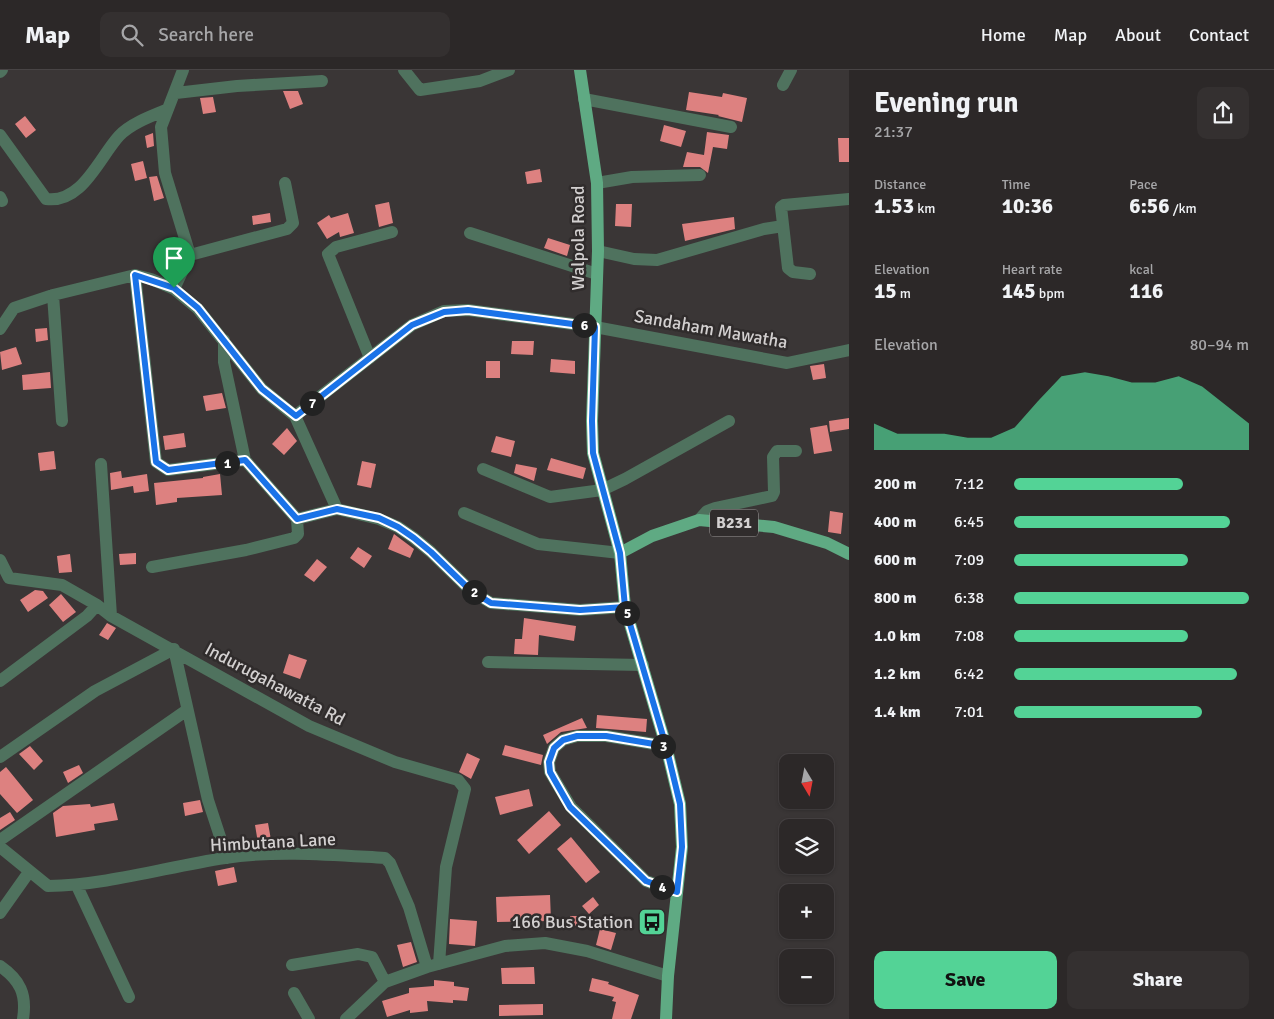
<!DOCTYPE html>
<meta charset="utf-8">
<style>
:root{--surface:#2c2828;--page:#343030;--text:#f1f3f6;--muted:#a6a6a8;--line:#484445;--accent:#53d396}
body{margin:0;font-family:Signika,sans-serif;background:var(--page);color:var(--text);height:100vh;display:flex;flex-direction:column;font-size:19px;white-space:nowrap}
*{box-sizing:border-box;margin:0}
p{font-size:16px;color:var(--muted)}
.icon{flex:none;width:28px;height:28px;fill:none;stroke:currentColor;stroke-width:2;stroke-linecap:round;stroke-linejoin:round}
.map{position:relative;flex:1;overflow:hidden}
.side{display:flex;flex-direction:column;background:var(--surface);width:425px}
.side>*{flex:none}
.needle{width:32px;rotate:170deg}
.controls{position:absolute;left:779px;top:684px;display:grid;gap:10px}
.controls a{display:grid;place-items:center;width:55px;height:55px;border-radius:10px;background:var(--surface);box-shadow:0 1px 4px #0004,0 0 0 1px var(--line);font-size:25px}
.pin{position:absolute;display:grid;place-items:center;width:42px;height:42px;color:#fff;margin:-51px -21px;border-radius:50% 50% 50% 0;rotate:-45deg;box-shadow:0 0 5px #0007}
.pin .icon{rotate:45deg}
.km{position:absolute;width:25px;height:25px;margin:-12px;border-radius:50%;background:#222;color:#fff;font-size:14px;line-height:25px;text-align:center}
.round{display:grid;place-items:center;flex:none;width:52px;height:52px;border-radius:10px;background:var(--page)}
.summary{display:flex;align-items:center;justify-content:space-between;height:85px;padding:0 25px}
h1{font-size:28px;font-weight:700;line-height:38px}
.stats{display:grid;grid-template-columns:repeat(3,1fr);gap:8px;height:85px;padding:5px 25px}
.stats div{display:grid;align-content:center}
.stats b{font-size:21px;font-weight:700}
.stats small{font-size:14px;font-weight:400}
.stats p{font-size:14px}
.chart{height:140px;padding:10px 25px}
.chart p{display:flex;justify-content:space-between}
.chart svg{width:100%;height:90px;margin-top:5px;fill:var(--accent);opacity:.7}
.primary-button{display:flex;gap:10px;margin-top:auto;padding:10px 25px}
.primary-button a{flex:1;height:58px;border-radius:10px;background:var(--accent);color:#111;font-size:20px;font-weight:700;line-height:58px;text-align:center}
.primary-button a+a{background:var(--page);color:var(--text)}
ul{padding:0 25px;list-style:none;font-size:16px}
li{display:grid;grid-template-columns:80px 60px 1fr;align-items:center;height:38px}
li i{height:12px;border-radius:6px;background:var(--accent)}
header{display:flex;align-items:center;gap:30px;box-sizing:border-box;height:70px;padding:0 25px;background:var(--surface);border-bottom:1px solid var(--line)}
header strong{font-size:24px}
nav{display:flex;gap:28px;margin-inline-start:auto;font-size:18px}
.search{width:350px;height:45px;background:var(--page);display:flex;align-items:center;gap:12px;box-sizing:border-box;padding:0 18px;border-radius:10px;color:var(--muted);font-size:19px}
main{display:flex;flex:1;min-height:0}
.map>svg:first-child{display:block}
.building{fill:#dd8180}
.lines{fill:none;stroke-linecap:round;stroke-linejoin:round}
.minor{stroke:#4f725e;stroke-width:12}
.major{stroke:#5faa83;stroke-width:12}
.route-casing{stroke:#fff;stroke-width:10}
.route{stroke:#1a73e8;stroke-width:6}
.labels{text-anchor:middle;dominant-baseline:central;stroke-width:5;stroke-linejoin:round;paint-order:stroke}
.shield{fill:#302c2c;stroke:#a29f9f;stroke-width:1}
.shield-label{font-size:16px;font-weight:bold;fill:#d3d0d0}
.street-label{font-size:18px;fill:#d3d0d0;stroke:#302c2c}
.poi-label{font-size:18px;fill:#d3d0d0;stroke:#302c2c;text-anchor:end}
</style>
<header>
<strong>Map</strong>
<div class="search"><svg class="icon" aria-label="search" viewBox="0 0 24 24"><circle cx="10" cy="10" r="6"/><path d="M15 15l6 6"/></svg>Search here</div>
<nav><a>Home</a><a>Map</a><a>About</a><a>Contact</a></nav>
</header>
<main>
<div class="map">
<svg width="849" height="949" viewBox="0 0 849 949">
<rect width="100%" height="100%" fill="#3a3636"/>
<path class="building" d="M283 21H298L303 34 290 39Z
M689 22 722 27 723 23 747 28 742 52 718 46 719 45 686 40Z
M213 27 216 42 203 44 200 28Z
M25 46 36 60 26 68 15 54Z
M664 55 686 61 681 77 660 71Z
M707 62 729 65 727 79 713 77 708 103 700 97H683L687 82 704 85Z
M153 63 154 76 147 78 145 66Z
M838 68H849V92H839Z
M143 91 147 108 135 111 131 94Z
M540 99 542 112 527 114 525 102Z
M157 106 164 128 154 131 149 107Z
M389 132 393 153 379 157 375 135Z
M616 134H632L631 157 615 156Z
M270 143 271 152 253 155 252 146Z
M348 143 354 163 340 167 339 162 327 169 317 153 329 145 331 148Z
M734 147 735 159 685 171 682 154Z
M548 168 570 175 567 186 544 178Z
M47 258 48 270 36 272 35 259Z
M512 271H534L533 285 511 284Z
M16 277 22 294 2 300 0 282Z
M551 289 575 291V304L550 302Z
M486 291H500V308H486Z
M824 294 826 308 813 310 810 296Z
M50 302 51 318 23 320 22 305Z
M222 323 226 338 206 341 203 326Z
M849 348V359L830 362 829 351Z
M827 355 832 381 814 384 810 358Z
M287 358 297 371 284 385 272 374Z
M184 363 186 377 165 380 163 366Z
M496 366 515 371 511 387 491 382Z
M54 381 56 399 40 401 38 383Z
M551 388 586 398 583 409 547 400Z
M362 391 376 394 371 418 357 415Z
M516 394 537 398 534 411 514 403Z
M121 401 122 408 147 404 149 421 134 423 133 416 111 420 110 403Z
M220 404 222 425 177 428V432L156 435 154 413 203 408V407Z
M830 441 843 443 841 464 828 462Z
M394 464 414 479 410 488 388 479Z
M358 477 372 486 364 498 350 488Z
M136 483V494L120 495 119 484Z
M70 484 72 502 59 503 57 486Z
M317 489 327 497 314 512 304 505Z
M35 520 43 521 48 528 28 542 20 530Z
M61 524 76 542 63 552 49 535Z
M524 548 576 556 574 571 539 565 538 585 514 584 515 569H522Z
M107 553 116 558 108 570 99 565Z
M289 584 307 590 300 609 283 603Z
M597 645 647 649 646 662 596 658Z
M582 648 587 658 561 662 547 674 543 665Z
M505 675 543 685 541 695 502 685Z
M30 676 43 691 34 700 19 684Z
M467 683 480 689 471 709 459 702Z
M79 695 83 703 68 713 63 702Z
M6 697 33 730 17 743 0 724V702Z
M529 719 533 736 500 745 495 727Z
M200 730 203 742 185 746 183 733Z
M114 733 118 750 94 754 95 760 56 767 53 743 63 736 90 734 91 737Z
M549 741 561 755 529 784 517 770Z
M10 742 15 750 0 760V748Z
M268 753 271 770 258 773 255 755Z
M571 767 600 802 586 813 557 779Z
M234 797 237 812 218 816 215 801Z
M550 825 551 851 497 852 496 827Z
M593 827 599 835 589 844 582 836Z
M570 846H583L582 856H569Z
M450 849 477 851 475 876 449 874Z
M600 859 616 863 611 880 596 875Z
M411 872 417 892 403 897 397 875Z
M534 897 535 914H502L501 898Z
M592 908 609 912 608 914 639 925 631 949H612L616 932 612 931 614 927 589 921Z
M434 910 454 912V916L469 918 467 931 453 930V933L427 931 428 941 410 943V940L387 947 382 931 409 923V918L434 916Z
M543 934V945L499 946V935Z"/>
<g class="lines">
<path class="minor" d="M404 0 420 20 480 11 509 0
M0 2 2 0
M783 15 791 0
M176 23 237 16 322 11
M584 29 731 57
M0 65 46 129C82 134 99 88 119 66 130 54 151 46 166 40
M597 113 632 107 700 105
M0 127 2 131
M470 163 597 204
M598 181 634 189 657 190 764 159 783 156
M190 185 287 159 293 153 285 113
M810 204 793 202 788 198 781 137 784 135 849 129
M135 205 156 392 168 400 245 390
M174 219 190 185 165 103 161 57 183 0
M53 225 62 351
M0 259 14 238 53 225 135 205 151 209 174 219 198 239 262 319 295 346 412 255 444 241 468 240 595 257 787 293 849 280
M224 270V292L245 390 297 449 337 439 379 449 398 457 414 468 431 482 470 520 491 533 580 540 625 537
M370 288 328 184 336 177 392 162
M295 346 337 439
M101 394 111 546
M483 399 550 427 602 420 625 409 729 351
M464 443 538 474 620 483
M699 450 707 441 715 438 772 426 774 422 773 387 777 381H796
M0 490 9 508 62 515 97 535 111 546 309 656 395 692 458 710 465 719 446 797 439 894
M152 497 246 480 294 468 298 464 297 449
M488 592 643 595
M0 611 87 546 97 535
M666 676 606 666H577L563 670 554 678 549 692 550 702 571 737 646 811 677 822
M0 687 95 621 174 579 208 730 227 788
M0 770 187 640
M0 777 48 816C108 815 166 797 225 788 277 780 333 785 385 788L390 793 409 837 427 897
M77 816 129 927
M0 843 29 802
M292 895 358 884 372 887 385 912
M0 896C20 910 27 924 23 949
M294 923 309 949
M346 949 385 912 427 897 505 876 545 873 587 881 668 906"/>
<path class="major" d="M580 0 597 113 598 181 592 351 593 383 620 483 625 537 666 676 680 734 682 777 668 906 666 949
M620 483 652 466 699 450 774 457 827 473 849 484"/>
</g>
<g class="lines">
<g class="route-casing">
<path id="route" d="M174 218 135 205 156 392 168 400 245 390 297 449 337 439 379 448 398 457 414 468 431 482 470 520 491 533 580 540 625 537 666 676 606 666H577L563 670 554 678 549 692 550 702 570 737 646 811 677 822 682 777 680 734 666 676 625 537 620 483 593 383 592 351 595 257 468 240 444 242 412 255 296 346 262 319 198 238 174 218"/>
</g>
<use href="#route" class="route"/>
</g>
<defs>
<g id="bus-square" transform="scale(1.4375)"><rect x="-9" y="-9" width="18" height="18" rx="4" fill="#53d396" stroke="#302c2c"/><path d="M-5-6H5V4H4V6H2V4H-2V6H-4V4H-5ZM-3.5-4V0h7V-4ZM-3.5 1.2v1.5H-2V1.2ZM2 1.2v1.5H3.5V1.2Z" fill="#111"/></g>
</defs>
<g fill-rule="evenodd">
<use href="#bus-square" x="652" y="852"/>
</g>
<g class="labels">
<rect class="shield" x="710" y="439.5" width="48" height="27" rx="4"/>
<g class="shield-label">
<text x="734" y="453">B231</text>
</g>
<g class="street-label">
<text transform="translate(578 168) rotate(-90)">Walpola Road</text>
<text transform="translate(711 259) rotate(10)">Sandaham Mawatha</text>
<text transform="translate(275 614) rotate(28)">Indurugahawatta Rd</text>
<text transform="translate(273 772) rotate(-3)">Himbutana Lane</text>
</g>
<g class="poi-label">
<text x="633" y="852">166 Bus Station</text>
</g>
</g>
</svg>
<div class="controls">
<a><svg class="needle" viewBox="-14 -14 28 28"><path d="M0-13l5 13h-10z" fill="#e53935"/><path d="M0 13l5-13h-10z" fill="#a6a6a8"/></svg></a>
<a><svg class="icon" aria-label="layers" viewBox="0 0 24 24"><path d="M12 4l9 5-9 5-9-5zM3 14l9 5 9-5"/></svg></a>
<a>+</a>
<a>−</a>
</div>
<div class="pin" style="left:174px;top:218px;background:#1e9e55"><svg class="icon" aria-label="arrive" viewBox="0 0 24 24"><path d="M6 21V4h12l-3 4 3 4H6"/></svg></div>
<b class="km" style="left:227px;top:393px">1</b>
<b class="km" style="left:474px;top:522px">2</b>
<b class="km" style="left:663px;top:676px">3</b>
<b class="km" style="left:662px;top:817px">4</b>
<b class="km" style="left:627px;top:543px">5</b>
<b class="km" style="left:584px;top:255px">6</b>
<b class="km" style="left:312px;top:333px">7</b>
</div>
<section class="side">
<div class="summary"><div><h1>Evening run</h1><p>21:37</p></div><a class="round"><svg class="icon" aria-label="share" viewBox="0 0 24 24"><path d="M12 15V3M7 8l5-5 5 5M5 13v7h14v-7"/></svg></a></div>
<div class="stats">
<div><p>Distance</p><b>1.53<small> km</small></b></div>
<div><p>Time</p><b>10:36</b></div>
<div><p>Pace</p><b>6:56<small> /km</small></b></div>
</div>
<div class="stats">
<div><p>Elevation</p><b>15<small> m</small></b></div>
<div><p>Heart rate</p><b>145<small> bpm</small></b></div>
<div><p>kcal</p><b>116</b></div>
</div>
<div class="chart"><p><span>Elevation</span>80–94 m</p>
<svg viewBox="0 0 160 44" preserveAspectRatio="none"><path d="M0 44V31L10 36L20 36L30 36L40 38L50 38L60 33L70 20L80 8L90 6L100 8L110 11L120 11L130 8L140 13L150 22L160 31V44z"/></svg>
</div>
<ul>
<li><b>200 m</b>7:12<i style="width:72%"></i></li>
<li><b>400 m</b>6:45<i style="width:92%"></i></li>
<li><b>600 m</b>7:09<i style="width:74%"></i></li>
<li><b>800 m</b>6:38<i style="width:100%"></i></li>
<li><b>1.0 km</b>7:08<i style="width:74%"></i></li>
<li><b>1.2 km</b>6:42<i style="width:95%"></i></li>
<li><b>1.4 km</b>7:01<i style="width:80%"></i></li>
</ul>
<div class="primary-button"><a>Save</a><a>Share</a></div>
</section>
</main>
